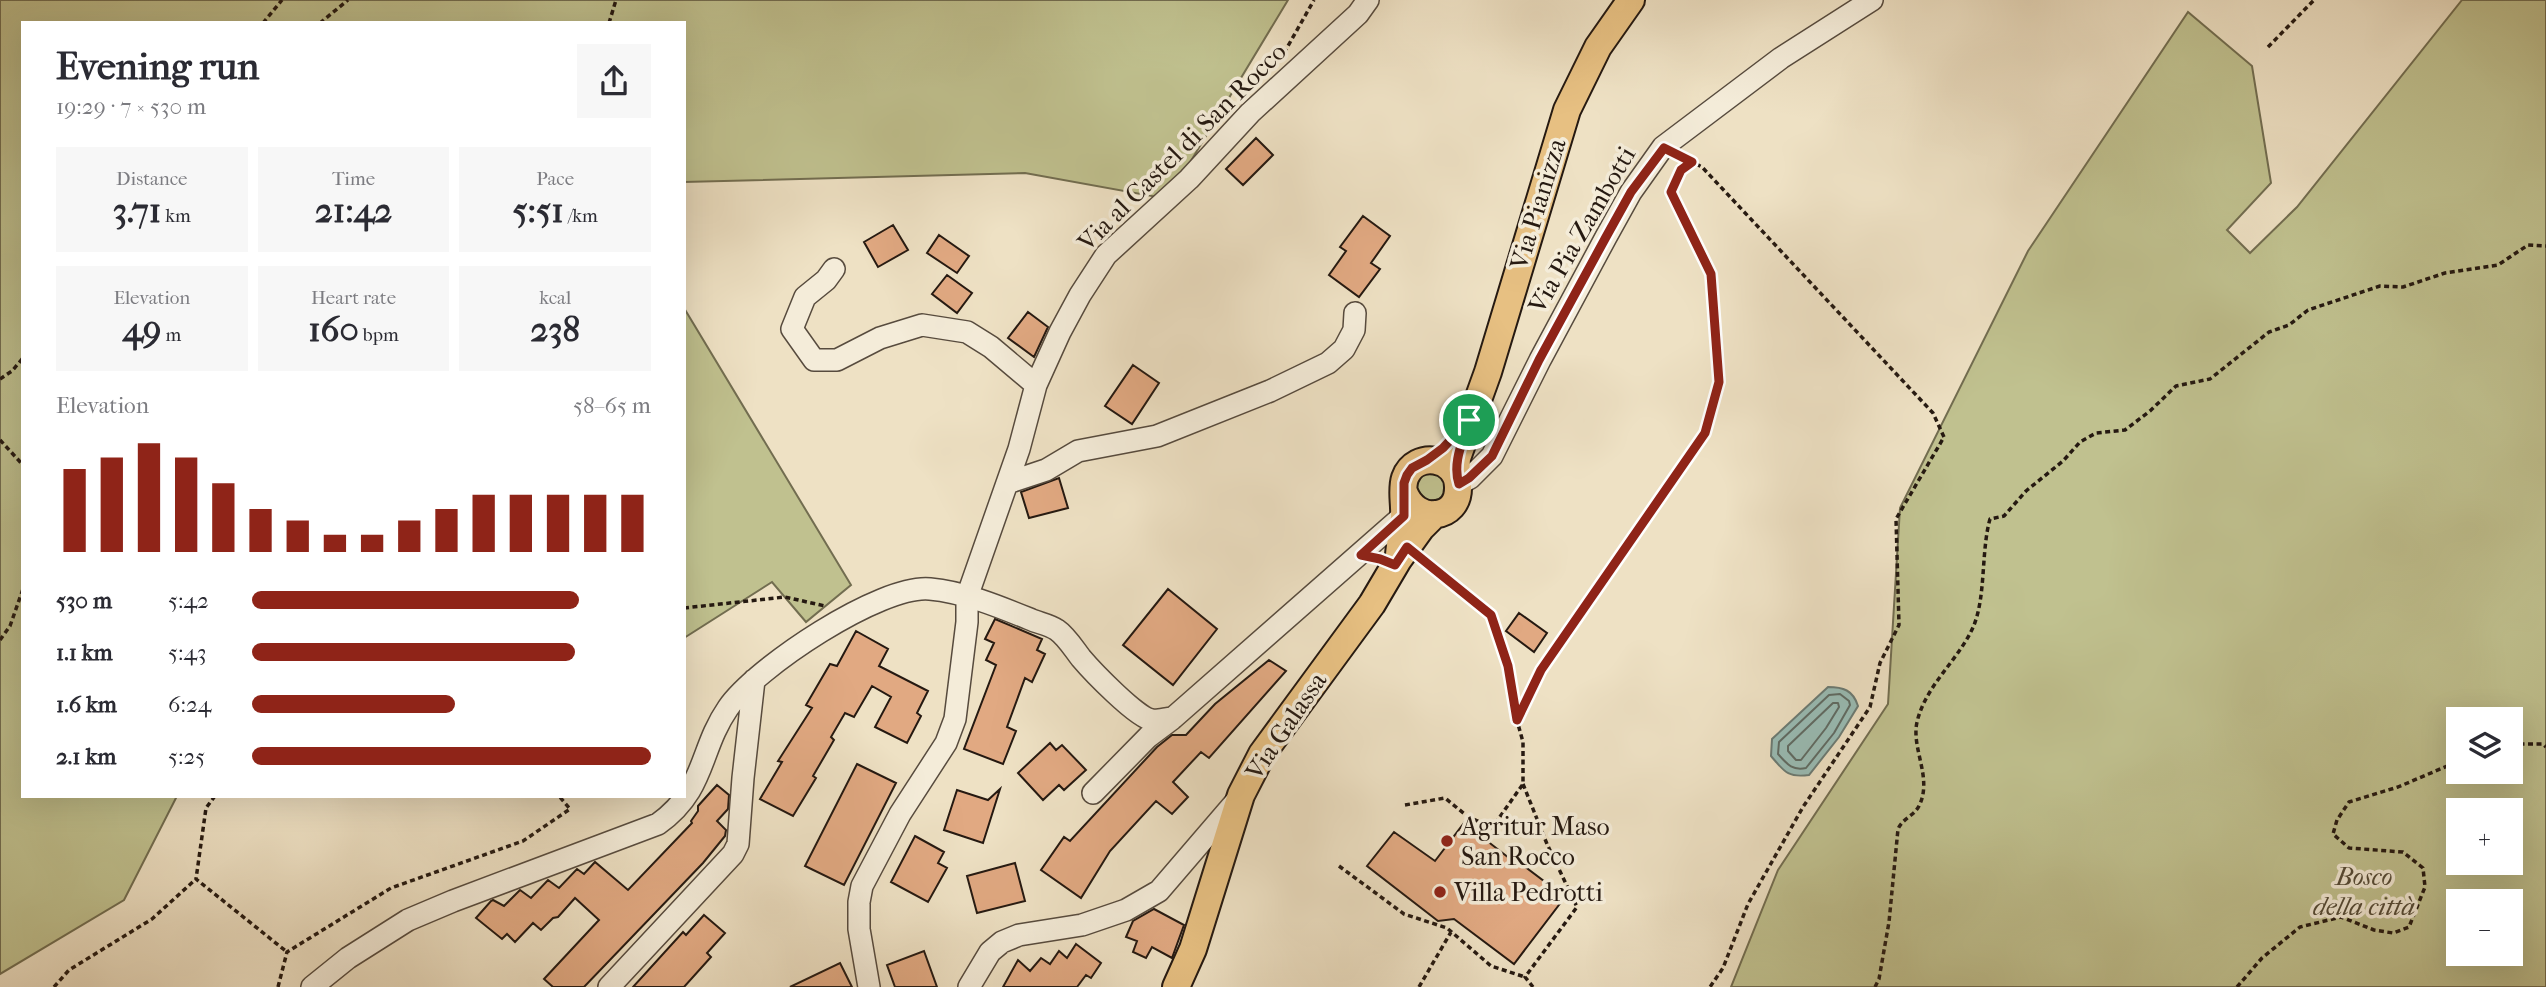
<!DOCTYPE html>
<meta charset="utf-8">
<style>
:root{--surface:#fff;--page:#f7f7f7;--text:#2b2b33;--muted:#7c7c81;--accent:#8f2418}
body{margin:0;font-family:"IM FELL French Canon",serif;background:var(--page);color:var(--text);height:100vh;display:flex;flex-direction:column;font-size:26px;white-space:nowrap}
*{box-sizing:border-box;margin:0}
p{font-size:23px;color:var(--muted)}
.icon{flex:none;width:38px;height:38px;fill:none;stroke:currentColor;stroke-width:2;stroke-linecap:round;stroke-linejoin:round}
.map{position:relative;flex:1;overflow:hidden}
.panel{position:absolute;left:21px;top:21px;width:665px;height:777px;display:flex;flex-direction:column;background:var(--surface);border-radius:0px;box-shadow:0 7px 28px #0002}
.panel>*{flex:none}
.tools{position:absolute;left:2446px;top:707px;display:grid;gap:14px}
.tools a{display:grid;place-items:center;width:77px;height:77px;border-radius:0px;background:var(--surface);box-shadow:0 7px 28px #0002;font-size:35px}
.pin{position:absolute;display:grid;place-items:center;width:60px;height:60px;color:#fff;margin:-30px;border:4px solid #fff;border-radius:50%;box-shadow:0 2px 7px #0007}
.round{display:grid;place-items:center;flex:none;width:74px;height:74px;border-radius:0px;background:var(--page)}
.headline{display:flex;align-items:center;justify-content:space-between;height:119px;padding:0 35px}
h1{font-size:38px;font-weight:800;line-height:52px}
.stats{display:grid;grid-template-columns:repeat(3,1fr);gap:10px;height:119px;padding:7px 35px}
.stats div{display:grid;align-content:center;border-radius:0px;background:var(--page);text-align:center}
.stats b{font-size:35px;font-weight:800}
.stats small{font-size:19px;font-weight:400}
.stats p{font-size:19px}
.chart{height:196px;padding:14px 35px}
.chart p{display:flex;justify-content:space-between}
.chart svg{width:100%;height:126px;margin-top:7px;stroke:var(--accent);stroke-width:6}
ul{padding:0 35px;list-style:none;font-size:23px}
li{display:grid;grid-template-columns:112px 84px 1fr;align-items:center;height:52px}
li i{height:18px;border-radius:9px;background:var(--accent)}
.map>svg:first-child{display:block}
.green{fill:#c0c18f;stroke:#726d50;stroke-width:2;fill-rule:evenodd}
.water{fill:#99bdb6;stroke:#6b7b74;stroke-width:2}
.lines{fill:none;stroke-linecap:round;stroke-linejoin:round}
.shore{stroke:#5f6b64;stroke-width:2}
.building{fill:#e1a982;stroke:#251911;stroke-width:2}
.minor-casing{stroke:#574b3e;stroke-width:24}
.major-casing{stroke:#251911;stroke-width:30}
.path{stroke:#251911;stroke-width:3.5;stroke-dasharray:5 3.5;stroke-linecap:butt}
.minor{stroke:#f4ecd9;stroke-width:21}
.major{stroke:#e7c082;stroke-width:26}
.route-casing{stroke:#fff;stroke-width:14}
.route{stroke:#8f2418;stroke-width:9}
.poi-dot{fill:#8f2418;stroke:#f4ecd9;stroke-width:2.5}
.labels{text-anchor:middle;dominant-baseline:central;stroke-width:7;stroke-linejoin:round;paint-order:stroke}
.street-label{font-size:26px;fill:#251911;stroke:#f4ecd9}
.poi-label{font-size:26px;fill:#251911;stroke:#f4ecd9;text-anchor:start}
.park-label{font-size:26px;font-style:italic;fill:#544b37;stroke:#f4ecd9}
</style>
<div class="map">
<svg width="2546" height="987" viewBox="0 0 2546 987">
<rect width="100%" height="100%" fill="#eee1c4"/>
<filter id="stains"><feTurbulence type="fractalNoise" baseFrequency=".00286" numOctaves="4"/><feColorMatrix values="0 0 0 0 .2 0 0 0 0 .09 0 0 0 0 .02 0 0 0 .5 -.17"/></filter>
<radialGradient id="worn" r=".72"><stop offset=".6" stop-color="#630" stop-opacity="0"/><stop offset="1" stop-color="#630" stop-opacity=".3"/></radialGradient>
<path class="green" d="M0 0H1288L1168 199 1025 173 684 182V23H23V796H177L124 900 0 974Z
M2462 0H2546V987H1731L1778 870 1888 704 1900 508 2028 251 2188 12 2252 66 2271 183 2227 230 2250 253 2297 207ZM2459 719H2511V772H2459ZM2511 810V863H2459V810ZM2511 901V954H2459V901Z
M684 308 851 585 806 622 772 582 684 638Z
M1425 472 1441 474 1448 489 1439 502H1423L1415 484 1417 479Z"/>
<path class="water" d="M1828 687C1843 687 1853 690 1858 706L1839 737 1809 775C1787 778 1784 771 1771 756L1772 739Z"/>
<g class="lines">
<path class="shore" d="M1840 694 1849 701 1850 705 1834 733 1806 768C1792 771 1787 764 1778 754L1779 742 1829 695Z
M1833 703H1838L1839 707 1826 728 1801 760H1796L1788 751V746Z"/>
</g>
<path class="building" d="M1256 138 1273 155 1243 185 1226 169Z
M1363 216 1390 236 1371 263 1380 269 1359 297 1329 275 1346 251 1340 247Z
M893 225 908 250 878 267 864 242Z
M939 235 969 256 957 273 927 253Z
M947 275 972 293 957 313 932 294Z
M1028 312 1048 327 1034 357 1008 338Z
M1133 365 1159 383 1132 424 1105 406Z
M1059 478 1068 508 1029 518 1021 492Z
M1168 589 1217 629 1173 685 1123 645Z
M1519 613 1547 633 1534 652 1506 631Z
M995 619 1042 639 1037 650 1045 654 1032 682 1025 678 1007 727 1016 731 1003 764 964 749 996 665 986 660 994 643 985 639Z
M856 631 888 649 879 666 928 691 917 713 921 716 907 743 875 727 891 697 872 686 854 717 845 713 831 737 834 740 813 776 816 778 793 816 760 799 782 762 778 761 812 708 806 705 830 664 837 666Z
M1269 660 1286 671 1209 758 1201 752 1173 782 1188 797 1172 814 1156 801 1110 851 1081 898 1041 870 1064 837 1070 841 1157 747 1172 735H1186L1215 704Z
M1050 743 1056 750 1062 745 1086 770 1064 790 1059 785 1043 800 1018 773Z
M857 764 896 783 844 885 805 866Z
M717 785 729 795 728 809 717 821 726 830 725 836 703 863 584 987H553L544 979 599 920 575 898 558 917 553 918 541 930 533 923 515 942 507 934 502 939 476 918 491 901 493 900 504 906 520 890 531 898 548 880 559 888 577 869 584 874 595 862 628 890 692 823 691 821 698 811V806Z
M1000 789 983 843 944 830 957 790 988 800Z
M1464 823 1518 865 1520 863 1565 897 1514 964 1454 919 1438 921 1367 866 1394 832 1435 861Z
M915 836 944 852 938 863 947 868 928 902 891 882Z
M1015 863 1025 901 977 913 967 876Z
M1154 909 1184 925 1172 958 1152 947 1146 958 1133 952 1137 941 1126 937 1133 921Z
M704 915 725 933 707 953 711 957 684 987H633L683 932 686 935Z
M1076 944 1101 963 1091 978 1086 975 1077 987H1003L1018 960 1030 971 1041 958 1050 964 1059 951 1067 958Z
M924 951 937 987H895L887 965Z
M840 963 852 987H790Z"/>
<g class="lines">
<g class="minor-casing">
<path id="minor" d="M834 269 826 280 805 297 792 329 814 360H837L880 338 922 325 967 332 991 347 1036 385
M1007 483 1046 470 1078 451 1157 436 1270 391 1328 363 1344 349 1354 330 1355 313
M1459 484 1470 478 1492 456 1540 360 1606 237 1631 192 1663 147 1781 58 1872 0
M1093 793 1148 737 1172 719
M312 987 348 958 408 920 453 901 658 824C706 790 699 750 728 708 755 668 881 584 930 589 964 592 1000 607 1032 620 1039 623 1050 625 1057 630 1066 636 1074 649 1081 658 1092 671 1137 718 1152 720 1158 721 1167 718 1173 718L1404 515
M609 987 733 854 738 844 743 778 754 680
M869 987 859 929V902L862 886 900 814 946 743 955 719 967 622V597L1019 449 1036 385 1060 332 1080 295 1106 255 1189 179 1250 113 1358 14 1368 0
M969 987 990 952 1002 942 1019 935 1082 925 1126 910 1159 891 1238 799"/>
</g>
<g class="major-casing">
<path id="major" d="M1456 476 1457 458 1488 372 1567 110 1598 47 1631 0
M1399 555C1400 542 1403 529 1404 517 1405 504 1401 490 1405 478 1415 450 1458 457 1458 487 1459 520 1416 525 1404 492
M1176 987 1193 949 1241 795 1262 754 1372 604 1398 560 1421 528 1435 514"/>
</g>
<path class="path" d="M263 23 282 0
M320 23 348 0
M609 23 616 0
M2268 47 2314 0
M1284 53 1314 0
M1681 156 1702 167 1933 413 1944 437 1896 519 1899 625 1880 663 1870 707 1803 807 1748 904 1723 968 1710 987
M0 379 12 371 23 358
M0 440 23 465
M684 608 785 597 825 606
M0 640 10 626 23 589
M1517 720 1541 670 1705 433 1719 382 1711 274 1671 192 1681 170 1692 162
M2511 744H2543L2546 747
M1523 784 1547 844 1577 907 1525 977 1533 987
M215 796 206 808 196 879 287 952
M1405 805 1445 798 1467 816 1492 828 1523 784V742L1513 706 1508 666 1491 615 1425 562
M1339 866 1404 914 1447 928 1491 966 1525 977
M54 987 69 970 152 919 196 879
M278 987 287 952 391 888 523 841 570 809 559 796
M1419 987 1451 932
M1875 987 1879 979 1889 922 1898 829C1903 818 1914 816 1919 806 1933 778 1911 749 1917 722 1926 684 1960 659 1974 625 1986 595 1981 551 1990 519L2004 516 2026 491 2063 461 2080 442 2096 433 2125 430 2150 411 2176 386 2210 379 2269 332 2289 325 2308 310 2380 286 2403 287 2445 273 2498 265 2528 245 2546 246
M2237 987 2262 958 2300 927 2341 917 2374 930 2393 933 2409 927 2425 887 2423 868 2403 852 2349 848 2333 834 2337 820 2349 802 2398 787 2459 761"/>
<use href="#minor" class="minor"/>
<use href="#major" class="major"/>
</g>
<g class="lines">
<g class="route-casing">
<path id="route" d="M1664 148 1692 162 1681 170 1671 192 1711 274 1719 382 1705 433 1541 670 1517 720 1508 666 1491 615 1407 547 1395 565 1380 559 1361 555 1404 516V483L1407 475 1412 468 1427 460 1443 448 1469 420C1463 441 1452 463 1459 484L1469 478 1492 456 1539 360 1606 237 1631 192Z"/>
</g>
<use href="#route" class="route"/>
</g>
<g class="poi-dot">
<circle cx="1447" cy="841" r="7"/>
<circle cx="1440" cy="892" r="7"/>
</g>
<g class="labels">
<g class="street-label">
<text transform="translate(1182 147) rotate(-45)">Via al Castel di San Rocco</text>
<text transform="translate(1538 204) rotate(-73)">Via Pianizza</text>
<text transform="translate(1582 230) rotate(-60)">Via Pia Zambotti</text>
<text transform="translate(1286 726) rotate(-56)">Via Galassa</text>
</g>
<g class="poi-label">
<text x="1461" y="826">Agritur Maso<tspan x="1461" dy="30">San Rocco</tspan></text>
<text x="1454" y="892">Villa Pedrotti</text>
</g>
<g class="park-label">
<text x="2364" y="876">Bosco<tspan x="2364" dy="30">della città</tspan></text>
</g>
</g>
<rect width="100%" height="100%" filter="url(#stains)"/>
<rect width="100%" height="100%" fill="url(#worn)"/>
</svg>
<div class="tools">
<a><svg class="icon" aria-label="layers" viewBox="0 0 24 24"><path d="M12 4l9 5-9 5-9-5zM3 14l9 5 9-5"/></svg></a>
<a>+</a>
<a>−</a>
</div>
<div class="pin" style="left:1469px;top:420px;background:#1e9e55"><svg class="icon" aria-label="arrive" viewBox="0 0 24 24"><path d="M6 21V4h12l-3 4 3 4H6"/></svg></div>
<section class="panel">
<div class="headline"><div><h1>Evening run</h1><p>19:29 · 7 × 530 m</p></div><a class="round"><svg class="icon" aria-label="share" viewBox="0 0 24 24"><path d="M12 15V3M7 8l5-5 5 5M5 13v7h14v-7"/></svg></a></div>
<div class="stats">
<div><p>Distance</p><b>3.71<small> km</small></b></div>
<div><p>Time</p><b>21:42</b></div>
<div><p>Pace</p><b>5:51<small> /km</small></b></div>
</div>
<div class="stats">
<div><p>Elevation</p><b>49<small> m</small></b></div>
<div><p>Heart rate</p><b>160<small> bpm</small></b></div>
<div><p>kcal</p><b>238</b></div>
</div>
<div class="chart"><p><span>Elevation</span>58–65 m</p>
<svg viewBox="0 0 160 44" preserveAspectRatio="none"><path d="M5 44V15M15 44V11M25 44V6M35 44V11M45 44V20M55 44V29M65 44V33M75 44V38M85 44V38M95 44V33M105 44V29M115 44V24M125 44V24M135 44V24M145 44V24M155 44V24"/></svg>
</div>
<ul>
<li><b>530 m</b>5:42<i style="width:82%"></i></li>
<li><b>1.1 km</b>5:43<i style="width:81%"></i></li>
<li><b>1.6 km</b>6:24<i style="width:51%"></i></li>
<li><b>2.1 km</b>5:25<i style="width:100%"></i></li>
</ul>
</section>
</div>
